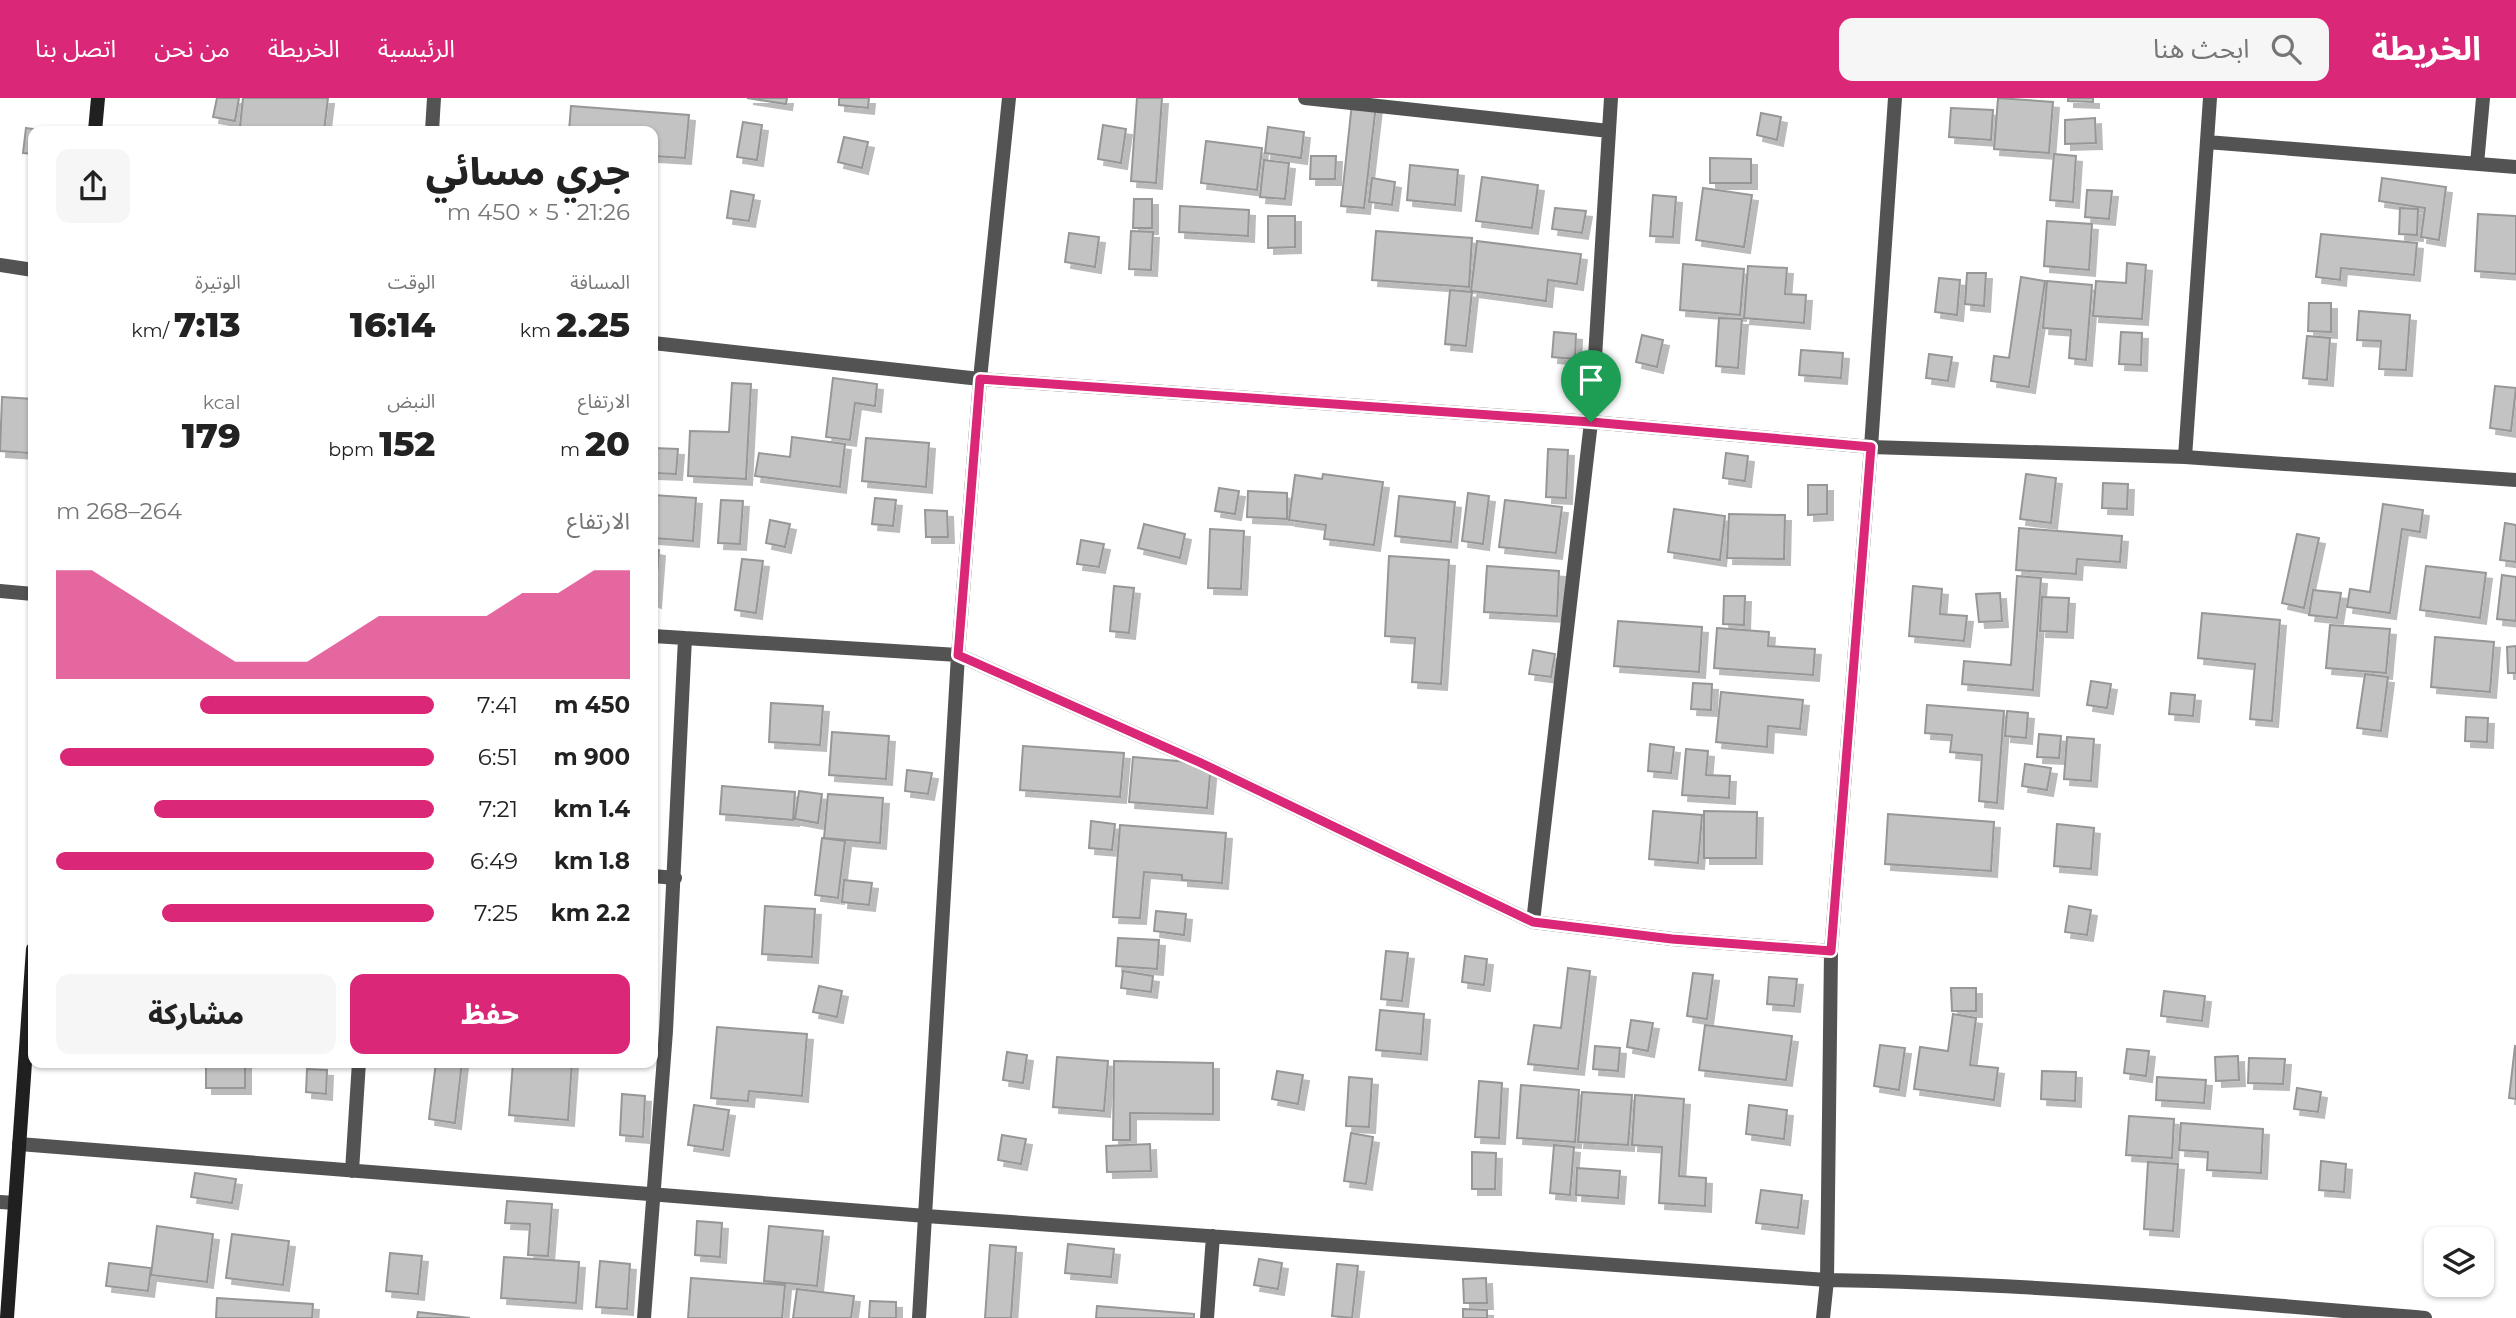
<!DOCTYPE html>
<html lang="ar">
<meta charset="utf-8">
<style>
:root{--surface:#fff;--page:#f6f6f6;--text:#222;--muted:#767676;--accent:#db2777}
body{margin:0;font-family:Montserrat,"Noto Sans Arabic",sans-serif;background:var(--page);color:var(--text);direction:rtl;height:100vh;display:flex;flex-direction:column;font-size:26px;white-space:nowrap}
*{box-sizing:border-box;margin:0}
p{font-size:23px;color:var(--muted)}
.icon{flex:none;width:38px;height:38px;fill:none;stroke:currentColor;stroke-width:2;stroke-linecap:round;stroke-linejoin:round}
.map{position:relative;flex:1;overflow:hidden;direction:ltr}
.details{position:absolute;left:28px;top:28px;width:630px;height:942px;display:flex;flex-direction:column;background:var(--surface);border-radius:14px;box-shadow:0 2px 5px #0004;direction:rtl}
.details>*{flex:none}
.tools{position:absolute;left:2424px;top:1129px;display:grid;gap:14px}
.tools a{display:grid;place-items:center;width:70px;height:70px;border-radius:14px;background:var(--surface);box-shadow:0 2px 5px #0004;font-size:35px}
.pin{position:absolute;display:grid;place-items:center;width:60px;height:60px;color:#fff;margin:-72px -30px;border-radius:50% 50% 50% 0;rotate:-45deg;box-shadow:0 0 7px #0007}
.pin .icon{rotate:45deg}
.round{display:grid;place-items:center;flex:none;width:74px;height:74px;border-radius:14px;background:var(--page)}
.headline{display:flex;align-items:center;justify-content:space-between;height:119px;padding:0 28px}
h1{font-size:38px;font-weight:800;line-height:52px}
.metrics{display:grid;grid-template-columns:repeat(3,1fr);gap:10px;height:119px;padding:7px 28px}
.metrics div{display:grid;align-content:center}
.metrics b{font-size:35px;font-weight:800}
.metrics small{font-size:19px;font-weight:400}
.metrics p{font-size:19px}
.chart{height:196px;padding:14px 28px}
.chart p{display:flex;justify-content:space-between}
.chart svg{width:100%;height:126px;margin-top:7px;fill:var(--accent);opacity:.7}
.cta{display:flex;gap:14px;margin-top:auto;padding:14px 28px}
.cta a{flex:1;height:80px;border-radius:14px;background:var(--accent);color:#fff;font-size:28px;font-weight:800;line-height:80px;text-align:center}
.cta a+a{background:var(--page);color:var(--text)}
ul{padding:0 28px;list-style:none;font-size:23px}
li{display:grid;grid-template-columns:112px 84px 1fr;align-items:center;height:52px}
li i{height:18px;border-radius:9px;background:var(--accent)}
header{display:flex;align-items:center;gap:42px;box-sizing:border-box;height:98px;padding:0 35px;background:var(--accent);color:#fff}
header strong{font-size:33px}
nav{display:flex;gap:38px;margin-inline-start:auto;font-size:24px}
.search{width:490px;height:63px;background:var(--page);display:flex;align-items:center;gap:18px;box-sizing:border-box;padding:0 24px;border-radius:14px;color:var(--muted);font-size:26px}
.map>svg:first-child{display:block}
.building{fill:#c3c3c3;stroke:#979797;stroke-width:2;filter:url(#shadow)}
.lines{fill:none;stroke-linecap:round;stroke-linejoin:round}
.street{stroke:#535353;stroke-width:14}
.secondary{stroke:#202020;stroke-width:14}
.route-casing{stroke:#fff;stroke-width:14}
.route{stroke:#db2777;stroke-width:9}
</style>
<header>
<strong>الخريطة</strong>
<div class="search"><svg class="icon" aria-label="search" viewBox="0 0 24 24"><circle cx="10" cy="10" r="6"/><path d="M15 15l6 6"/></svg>ابحث هنا</div>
<nav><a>الرئيسية</a><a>الخريطة</a><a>من نحن</a><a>اتصل بنا</a></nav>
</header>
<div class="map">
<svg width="2516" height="1220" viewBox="0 0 2516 1220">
<defs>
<filter id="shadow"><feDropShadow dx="6" dy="6" stdDeviation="0" flood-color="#0004"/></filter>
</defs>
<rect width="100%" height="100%" fill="#fff"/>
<path class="building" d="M217 0H239L235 23 213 19Z
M243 0H328L324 33H272L240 29Z
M747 0H787L786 6Z
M839 0H869L868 10 839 7Z
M1137 0H1162L1156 85 1131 83Z
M1998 0 2053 4 2049 55 1994 51Z
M2068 0H2093V4L2068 3Z
M1352 5 1376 7 1364 110 1341 108Z
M571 8 689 17 685 60 653 58V33H569Z
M1951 10 1993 12 1991 42 1949 39Z
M1761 15 1781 19 1777 42 1757 37Z
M2095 20 2096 45 2065 46V22Z
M743 24 762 27 757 62 737 59Z
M1103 27 1126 31 1121 65 1098 61Z
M1268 29 1304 34 1301 60 1265 55Z
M26 30 47 33H33V56L23 55Z
M349 31 384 33H349Z
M844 39 868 44 862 70 838 64Z
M1206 43 1262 50 1257 92 1201 85Z
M2054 56 2076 58 2073 104 2050 102Z
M1311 58H1336L1335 81H1310Z
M1710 60 1751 61V85H1710Z
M1264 62 1289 65 1285 101 1260 99Z
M1410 67 1458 72 1455 107 1407 102Z
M1482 79 1538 87 1532 130 1476 123Z
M1372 80 1395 84 1392 107 1369 104Z
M2382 80 2446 89 2439 142 2421 139 2425 110 2379 103Z
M1703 90 1752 97 1744 149 1696 142Z
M2087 92 2112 93 2109 121 2085 119Z
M731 93 754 97 749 123 727 120Z
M1653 97 1676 99 1673 139 1650 138Z
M1134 101H1152V130H1133Z
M1180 108 1249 112 1248 138 1179 134Z
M1555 110 1586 113 1582 135 1552 131Z
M2400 110 2418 111 2417 137 2399 136Z
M2478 116 2516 118V176L2475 173Z
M1268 118H1295V149L1268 150Z
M2047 123 2092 126 2089 172 2044 168Z
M1131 133 1153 134 1151 172 1129 171Z
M1376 133 1472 140 1469 189 1372 182Z
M1069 135 1099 139 1095 169 1065 164Z
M2321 136 2417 145 2414 177 2341 170 2340 182 2316 179Z
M1477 143 1581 156 1577 186 1548 182 1546 203 1471 193Z
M2127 165 2146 167 2142 221 2093 218 2096 183 2126 185Z
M1683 166 1744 171 1740 217 1680 212Z
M1748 168 1787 170 1785 196 1806 197 1804 225 1744 220Z
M1967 175H1986L1984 208 1965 206Z
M2021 179 2045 183 2029 289 1991 283 1994 258 2009 260Z
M1939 180 1960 182 1957 217 1935 214Z
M2047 183 2092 187 2086 262 2069 260 2071 232 2043 230Z
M1450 192 1472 194 1466 248 1445 246Z
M2309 205H2331V234L2308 233Z
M2359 213 2410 217 2406 272 2379 271 2381 243 2357 242Z
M1719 220 1742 221 1738 270 1716 268Z
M1554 234 1576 236 1575 261 1552 259Z
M2121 234 2142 235 2141 267 2119 266Z
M1642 237 1663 242 1657 269 1636 264Z
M2307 238 2330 240 2327 282 2303 280Z
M1801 252 1843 255 1841 280 1799 277Z
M1929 256 1952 259 1948 283 1926 280Z
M833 280 877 286 875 308 855 305 850 342 826 339Z
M732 285 751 286 746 381 688 378 690 333 729 334Z
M2495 288 2516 290 2511 333 2490 330Z
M2 299 33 301 29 355 0 353Z
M792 339 845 346 840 389 755 378 759 355 790 359Z
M866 340 929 345 926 389 862 383Z
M653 350 678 351 676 376 653 375Z
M1548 351 1568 352 1566 400 1546 399Z
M1726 355 1748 358 1745 383 1723 380Z
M1323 376 1383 384 1374 447 1324 441 1326 427 1289 422 1295 377 1322 381Z
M2026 376 2056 380 2051 425 2020 421Z
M2103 385 2128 386 2127 411 2102 410Z
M1808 387H1827V416L1808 417Z
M1219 390 1239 393 1235 416 1215 413Z
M1248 393 1287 395V421L1247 419Z
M1468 395 1489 398 1483 446 1462 443Z
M653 397 696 400 693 443 653 440Z
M1399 398 1455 404 1451 444 1395 438Z
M875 400 896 402 893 428 872 426Z
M721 402 743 403 740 446 718 445Z
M1505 402 1562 409 1556 455 1499 449Z
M2383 406 2423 412 2420 434 2402 431 2390 515 2347 509 2350 491 2370 494Z
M1674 411 1725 418 1720 462 1668 454Z
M925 412 947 413 948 439H926Z
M1729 416 1785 417 1784 461 1727 460Z
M770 422 790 426 785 449 766 445Z
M2505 425 2516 427V464L2500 462Z
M1144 426 1185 436 1180 460 1138 450Z
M2019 430 2122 438 2120 464 2077 461 2076 476 2016 472Z
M1210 431 1244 433 1241 491 1208 490Z
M2297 436 2319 440 2304 510 2282 505Z
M1081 442 1104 446 1099 469 1077 466Z
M653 451 659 452 655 504 653 503Z
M1389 458 1449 462 1441 586 1412 584 1415 540 1385 538Z
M742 461 763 463 756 515 735 512Z
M1487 468 1559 473 1557 518 1484 514Z
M2426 468 2486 475 2480 520 2420 512Z
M2502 477 2516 479V523L2497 521Z
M2017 478 2041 480 2033 592 1962 586 1964 563 2011 567Z
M1114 488 1134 490 1129 535 1110 533Z
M1913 488 1942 491 1940 516 1967 518 1964 543 1909 538Z
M2313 492 2341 495 2337 520 2309 517Z
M2000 495 2002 523 1979 524 1976 496Z
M1724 498H1745L1744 527 1723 526Z
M2042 499 2069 500 2067 534 2040 533Z
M2202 515 2280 522 2272 623 2250 621 2255 566 2198 560Z
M1618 523 1702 529 1699 574 1614 568Z
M2330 527 2390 531 2386 575 2326 570Z
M1717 530 1769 534 1768 548 1815 551 1813 577 1714 570Z
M2435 539 2494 544 2490 594 2431 589Z
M2516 548V575H2508L2507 549Z
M1533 552 1555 556 1551 579 1529 576Z
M2365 576 2388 579 2381 633 2357 630Z
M2091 583 2111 586 2107 610 2087 607Z
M1693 585 1712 586 1711 612 1691 611Z
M1721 594 1803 602 1800 631 1768 628 1767 649 1716 644Z
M2171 595 2195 597 2193 618 2169 616Z
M771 605 823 608 820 647 769 644Z
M1927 607 2004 613 1997 705 1979 703 1982 657 1950 654 1952 637 1925 635Z
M2007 613 2028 615 2026 640 2005 638Z
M2466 619 2488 620 2487 644 2465 643Z
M832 634 889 638 886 681 829 677Z
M2039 636 2061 638 2059 660 2037 659Z
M2067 639 2094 641 2091 683 2064 681Z
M1650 646 1674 649 1671 675 1648 673Z
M1023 648 1124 655 1120 699 1020 692Z
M1686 651 1708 653 1706 677 1730 678 1729 700 1682 697Z
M1133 659 1211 666 1207 710 1129 704Z
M2025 666 2051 670 2047 692 2022 688Z
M907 672 932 675 928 696 905 693Z
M722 688 795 694 793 722 720 716Z
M799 693 822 696 818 725 795 721Z
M828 696 883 700 880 745 824 740Z
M1653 713 1702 717 1698 765 1649 761Z
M1704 713 1757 714 1756 760H1704Z
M1888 716 1994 724 1991 773 1885 766Z
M1091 723 1115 726 1112 752 1089 750Z
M2057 726 2094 730 2091 771 2054 768Z
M1120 727 1226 735 1222 785 1182 782V777L1144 774 1140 820 1113 819Z
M822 740 845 743 838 800 815 797Z
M844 782 872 785 869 807 842 804Z
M765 808 815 811 812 859 762 856Z
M2069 808 2091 812 2087 837 2065 834Z
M1156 813 1186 816 1184 837 1154 833Z
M1118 840 1159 842 1157 871 1116 868Z
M1386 853 1408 855 1402 903 1381 901Z
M1465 858 1487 861 1484 887 1462 884Z
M1568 870 1590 873 1578 971 1528 966 1534 927 1561 930Z
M1123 873 1153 878 1151 894 1121 890Z
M1693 875 1713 877 1707 921 1687 918Z
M1769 879 1797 881 1794 908 1767 906Z
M819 888 842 893 837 919 813 914Z
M1951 890H1976V913H1952Z
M2164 893 2205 898 2202 923 2161 918Z
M1380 912 1424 916 1421 956 1376 952Z
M1953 916 1976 920 1970 967 1998 970 1994 1002 1914 991 1920 949 1948 953Z
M1631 922 1653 925 1648 953 1627 949Z
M1705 927 1792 938 1786 982 1699 972Z
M717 929 807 936 802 998 749 993 748 1003 711 1000Z
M1880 947 1905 950 1899 992 1874 988Z
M1595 948 1620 950 1618 973 1593 971Z
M2515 948H2516V1001L2509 1000Z
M2127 951 2149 953 2146 978 2124 975Z
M1007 954 1027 957 1023 985 1003 982Z
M2238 958 2239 982 2216 983 2215 959Z
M1057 959 1108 963 1104 1013 1053 1009Z
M2249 960 2285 961 2283 986 2248 985Z
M1114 963 1213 965V1016L1130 1015V1042H1113Z
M436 964H462L455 1025 429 1021Z
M513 964H572L568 1022 509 1017Z
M206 965H245V990H206Z
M307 971 327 972 326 996 306 994Z
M1277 973 1303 977 1298 1006 1272 1001Z
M2042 973 2076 974 2075 1003 2041 1001Z
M1349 979 1372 981 1369 1029 1346 1028Z
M2157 979 2206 982 2204 1005 2156 1002Z
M1479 983 1502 985 1499 1040 1475 1039Z
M1521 987 1579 992 1575 1044 1517 1040Z
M2297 990 2321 994 2318 1014 2294 1011Z
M1582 994 1632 997 1628 1047 1578 1044Z
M622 996 645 998 643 1039 620 1037Z
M1635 997 1684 1001 1679 1078 1706 1080 1705 1108 1659 1105 1662 1049 1632 1047Z
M694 1007 729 1012 723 1052 688 1047Z
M1749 1007 1787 1012 1784 1041 1746 1036Z
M2129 1018 2174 1021 2172 1060 2126 1057Z
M2181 1025 2263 1031 2261 1075 2207 1072 2208 1054 2179 1052Z
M1351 1035 1373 1039 1366 1086 1344 1083Z
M1002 1037 1026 1041 1021 1066 998 1062Z
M1150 1046 1151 1073 1107 1074 1106 1048Z
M1554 1047 1574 1049 1570 1097 1550 1095Z
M1472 1054 1496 1055 1495 1091H1472Z
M2321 1063 2346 1066 2344 1094 2319 1092Z
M2148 1064 2178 1066 2173 1133 2144 1131Z
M1577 1070 1620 1073 1618 1100 1576 1097Z
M195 1075 236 1081 232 1105 191 1099Z
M1761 1092 1802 1097 1798 1130 1756 1125Z
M507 1103 552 1106 548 1158 528 1157 530 1126 505 1125Z
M697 1123 722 1125 720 1159 695 1157Z
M157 1128 213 1136 207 1184 151 1177Z
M769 1128 823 1133 817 1188 764 1183Z
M232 1136 289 1143 283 1187 226 1180Z
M1068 1146 1114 1151 1111 1179 1065 1175Z
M990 1147 1016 1149 1011 1220H985Z
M390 1155 422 1158 418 1196 386 1193Z
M504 1159 579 1164 576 1205 501 1200Z
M1259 1161 1282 1165 1278 1191 1254 1187Z
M600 1163 630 1166 627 1211 596 1209Z
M109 1165 151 1170 148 1193 106 1188Z
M1337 1166 1358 1168 1352 1220 1332 1218Z
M691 1180 785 1187 782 1220H688Z
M1486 1180 1487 1205H1464L1463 1181Z
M797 1191 854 1198 851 1220H793Z
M217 1200 313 1206 312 1220H216Z
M870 1203 896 1204V1220H869Z
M1097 1208 1194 1216V1220H1096Z
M1463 1211 1487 1212V1220H1463Z
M418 1214 470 1220H417Z"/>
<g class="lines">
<path class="street" d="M1305 0 1609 33
M1895 0 1871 349 1831 853 1827 1182C2027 1185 2226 1203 2425 1220
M432 33 434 0
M2207 44 2516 69
M2477 66 2483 0
M0 167 33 172
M653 245 980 281 1591 324 1871 349 2185 359 2516 382
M2185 359 2210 0
M0 493 33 496
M653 538 958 557 1199 664 1533 824 1672 841 1831 853
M653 778 675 780
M1533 824 1591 324 1611 0
M19 1046 926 1118 1827 1182 1823 1220
M352 1073 359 964
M0 1104 15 1105
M644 1220 666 933 685 540
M919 1220 958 557 980 281 1009 0
M1207 1220 1213 1138"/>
<path class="secondary" d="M95 33 98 0
M7 1220 33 851"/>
</g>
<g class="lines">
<g class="route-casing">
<path id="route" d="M980 281 1591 324 1871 349 1831 853 1672 841 1533 824 1199 664 958 557Z"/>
</g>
<use href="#route" class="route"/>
</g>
</svg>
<div class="tools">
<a><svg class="icon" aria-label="layers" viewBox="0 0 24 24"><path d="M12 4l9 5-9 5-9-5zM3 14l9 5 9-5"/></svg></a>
</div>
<div class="pin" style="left:1591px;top:324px;background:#1e9e55"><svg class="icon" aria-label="arrive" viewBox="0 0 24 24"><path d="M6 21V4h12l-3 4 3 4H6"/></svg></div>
<section class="details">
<div class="headline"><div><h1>جري مسائي</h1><p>21:26 · 5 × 450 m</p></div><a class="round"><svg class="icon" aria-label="share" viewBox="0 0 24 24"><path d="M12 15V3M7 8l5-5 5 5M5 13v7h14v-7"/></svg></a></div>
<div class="metrics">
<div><p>المسافة</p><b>2.25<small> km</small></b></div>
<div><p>الوقت</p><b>16:14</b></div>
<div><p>الوتيرة</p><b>7:13<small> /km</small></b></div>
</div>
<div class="metrics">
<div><p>الارتفاع</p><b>20<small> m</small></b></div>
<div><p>النبض</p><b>152<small> bpm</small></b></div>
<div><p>kcal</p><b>179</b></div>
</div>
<div class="chart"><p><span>الارتفاع</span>264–268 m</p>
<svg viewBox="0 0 160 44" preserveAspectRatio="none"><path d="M0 44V6L10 6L20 14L30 22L40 30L50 38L60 38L70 38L80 30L90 22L100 22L110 22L120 22L130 14L140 14L150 6L160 6V44z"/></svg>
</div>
<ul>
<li><b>450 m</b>7:41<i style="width:62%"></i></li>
<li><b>900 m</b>6:51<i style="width:99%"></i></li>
<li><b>1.4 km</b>7:21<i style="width:74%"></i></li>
<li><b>1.8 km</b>6:49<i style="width:100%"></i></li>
<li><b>2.2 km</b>7:25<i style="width:72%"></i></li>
</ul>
<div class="cta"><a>حفظ</a><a>مشاركة</a></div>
</section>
</div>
